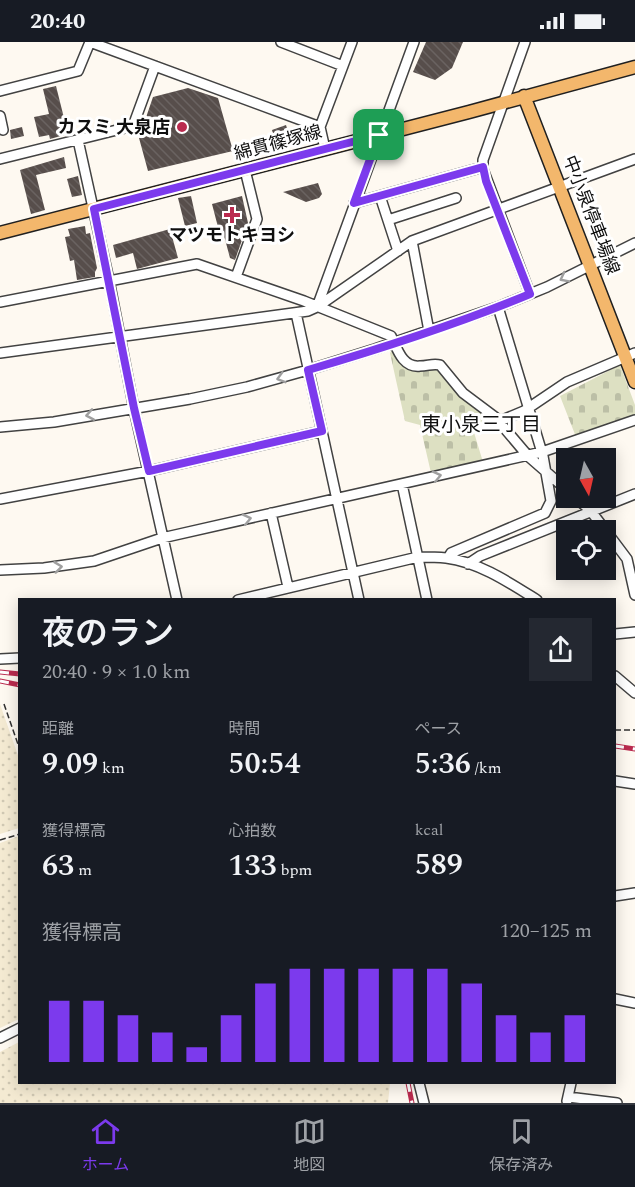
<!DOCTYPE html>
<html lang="ja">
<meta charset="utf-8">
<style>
:root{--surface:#171b24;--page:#242831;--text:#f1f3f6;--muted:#9ea1a6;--line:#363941;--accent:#7c3aed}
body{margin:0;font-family:Spectral,"Noto Sans JP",serif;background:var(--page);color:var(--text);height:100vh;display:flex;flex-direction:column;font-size:22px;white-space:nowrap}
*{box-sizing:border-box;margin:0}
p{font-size:20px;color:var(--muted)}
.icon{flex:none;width:33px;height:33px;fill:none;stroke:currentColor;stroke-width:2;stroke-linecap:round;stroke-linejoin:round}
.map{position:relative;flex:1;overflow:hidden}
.sheet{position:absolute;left:18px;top:556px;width:598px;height:486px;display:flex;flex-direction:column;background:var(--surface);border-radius:0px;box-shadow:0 3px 15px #0003}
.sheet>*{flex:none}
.needle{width:39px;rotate:172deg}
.controls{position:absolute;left:556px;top:406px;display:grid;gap:12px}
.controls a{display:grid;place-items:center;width:60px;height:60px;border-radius:0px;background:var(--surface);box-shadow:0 3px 15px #0003;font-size:30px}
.pin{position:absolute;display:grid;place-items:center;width:51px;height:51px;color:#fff;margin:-26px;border-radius:12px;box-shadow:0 3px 9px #0006}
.round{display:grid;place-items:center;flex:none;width:63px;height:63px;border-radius:0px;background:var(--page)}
.headline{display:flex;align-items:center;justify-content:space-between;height:102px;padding:0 24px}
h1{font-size:33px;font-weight:600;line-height:45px}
.stats{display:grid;grid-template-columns:repeat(3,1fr);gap:9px;height:102px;padding:6px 24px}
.stats div{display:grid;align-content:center}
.stats b{font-size:30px;font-weight:600}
.stats small{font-size:16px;font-weight:400}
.stats p{font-size:16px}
.chart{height:168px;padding:12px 24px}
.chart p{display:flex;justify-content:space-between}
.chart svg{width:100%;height:108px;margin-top:6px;stroke:var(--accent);stroke-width:6}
.status{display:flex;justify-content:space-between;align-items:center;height:42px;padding:0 30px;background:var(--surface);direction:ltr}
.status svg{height:16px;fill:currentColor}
.tab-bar{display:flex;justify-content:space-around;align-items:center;height:84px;border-top:2px solid var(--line);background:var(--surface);font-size:16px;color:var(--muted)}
.tab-bar a{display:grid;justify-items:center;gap:3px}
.tab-bar .on{color:var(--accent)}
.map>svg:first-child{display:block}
.farmland{fill:url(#farmland-dots)}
.cemetery{fill:url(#cemetery-stones)}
.building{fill:url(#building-back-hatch)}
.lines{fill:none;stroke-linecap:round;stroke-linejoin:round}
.minor-casing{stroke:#424242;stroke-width:12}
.major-casing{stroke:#202020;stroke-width:15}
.path{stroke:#313131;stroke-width:1.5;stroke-dasharray:6 3;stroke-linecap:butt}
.minor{stroke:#fff;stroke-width:9}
.major{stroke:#f3b76c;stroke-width:12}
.rail-casing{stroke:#ba2b4f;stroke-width:5}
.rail{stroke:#fff;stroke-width:3;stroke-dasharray:9;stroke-linecap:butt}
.oneway{stroke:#9f9f9f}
.route-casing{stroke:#fff;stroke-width:12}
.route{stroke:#7c3aed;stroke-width:8}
.poi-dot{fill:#ba2b4f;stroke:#fff;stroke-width:2}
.labels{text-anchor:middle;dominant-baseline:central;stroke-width:6;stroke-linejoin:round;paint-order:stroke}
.poi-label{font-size:18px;font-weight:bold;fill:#0f0f0f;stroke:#fff;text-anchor:end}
.street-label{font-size:18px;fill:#0f0f0f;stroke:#fff}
.neighbourhood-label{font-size:20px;fill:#0f0f0f;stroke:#fff}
</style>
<div class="status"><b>20:40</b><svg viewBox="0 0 49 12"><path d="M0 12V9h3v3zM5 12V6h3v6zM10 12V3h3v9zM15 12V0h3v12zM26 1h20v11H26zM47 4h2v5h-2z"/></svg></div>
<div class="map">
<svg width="635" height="1061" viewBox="0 0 635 1061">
<defs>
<pattern id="farmland-dots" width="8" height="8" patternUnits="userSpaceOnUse" patternTransform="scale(1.5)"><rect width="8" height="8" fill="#f4ead2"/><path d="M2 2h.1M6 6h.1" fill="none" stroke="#d0c8b3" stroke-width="1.8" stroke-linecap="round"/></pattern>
<pattern id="cemetery-stones" width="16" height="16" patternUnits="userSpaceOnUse" patternTransform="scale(1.5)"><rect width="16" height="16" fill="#dde0c2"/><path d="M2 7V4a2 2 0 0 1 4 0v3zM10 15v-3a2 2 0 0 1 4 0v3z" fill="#bcbfa6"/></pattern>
<pattern id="building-back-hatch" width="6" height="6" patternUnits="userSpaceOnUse" patternTransform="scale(1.5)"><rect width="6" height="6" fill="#574e4b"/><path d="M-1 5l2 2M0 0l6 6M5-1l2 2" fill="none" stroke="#6a6361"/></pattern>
</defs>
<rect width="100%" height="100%" fill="#fef9f1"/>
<path class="farmland" d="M0 662 20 719 19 786 0 792Z
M19 794V977L0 986V801Z
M19 1000 20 1041H390L388 1061H0V1010Z"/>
<path class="cemetery" d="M392 309C406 330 413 331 436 325L462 356 489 377 472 384 483 420 431 431 420 383 405 379 390 311Z
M620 323 635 363V374L576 395 560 354Z"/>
<path class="building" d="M426 0H463L452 26 435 38 413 30Z
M56 44 68 92 50 97 49 93 39 95 34 75 49 72 43 47Z
M188 46 218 56 233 109 148 129 139 96 153 55Z
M286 83 292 103 277 107 272 88Z
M22 85 24 94 11 97 10 88Z
M64 115 66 126 36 133 45 168 31 172 20 128Z
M78 134 82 153 72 155 67 137Z
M318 141 322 152 319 156 306 160 283 150Z
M191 154 197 181 185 184 178 156Z
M242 154 248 181 235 218 230 216 222 186 219 189 212 162Z
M85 184 86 192 90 191 97 226 95 230V235L77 238 74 218 70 219 65 195 70 194 68 187Z
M170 187 178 216 137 227 133 211 116 216 113 203Z"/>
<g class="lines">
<g class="minor-casing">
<path id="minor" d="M90 0 320 85
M281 0 343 24
M525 0 483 118V127L530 252
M0 49 78 29 90 0
M0 74 3 88
M78 98 109 238 134 367 177 558
M325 107 320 85 352 0
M0 117 133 84 155 24
M380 154 398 209
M354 161 483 125
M388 178 456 156
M412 199 429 289
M236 235 257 177 245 128
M0 260 197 222 304 259 391 294C397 306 402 326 420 324 428 324 433 321 440 323L463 351 495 375 528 414 567 448
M317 265 414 0
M296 271 359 558
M0 311 308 269 317 265 412 199 635 117
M500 379 524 369 567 340 635 311
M0 385 54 380 190 357 247 345 308 328 375 307 498 265 547 245 635 201
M402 442 427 558
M576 456 590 468 606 489
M0 457 149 429 322 389
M271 471 288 545
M606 489 627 517 635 553
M448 516 451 511 545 471 551 459 543 414 498 265
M468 522 480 514 635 452
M0 528 44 526 94 519 162 496 542 410 635 378
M238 558 418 515C427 515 437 515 446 516 479 520 510 541 537 558
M615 592 635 590
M0 617 20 616
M615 634 635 651
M615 739 635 742
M615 854 635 851
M615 957 635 961
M0 996 20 986
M419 1041 424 1061
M568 1055 617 1061
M567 1059 571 1041"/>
</g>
<g class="major-casing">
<path id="major" d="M524 54 635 340
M0 191 469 70 635 25"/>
</g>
<path class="path" d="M4 662 20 708
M615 688H635
M0 798 20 792"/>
<use href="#minor" class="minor"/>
<use href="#major" class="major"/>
<g class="rail-casing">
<path id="rail" d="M0 630 20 632
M0 639 20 643
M615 704 635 707
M408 1041 412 1061"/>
</g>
<use href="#rail" class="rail"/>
</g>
<defs><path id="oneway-chevron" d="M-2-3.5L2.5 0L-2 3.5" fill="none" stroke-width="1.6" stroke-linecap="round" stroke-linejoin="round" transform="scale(1.5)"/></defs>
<g class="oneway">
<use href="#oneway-chevron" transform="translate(564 236) rotate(153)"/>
<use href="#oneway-chevron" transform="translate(281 336) rotate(164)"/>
<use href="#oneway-chevron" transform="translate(90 373) rotate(170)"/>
<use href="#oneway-chevron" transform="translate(437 434) rotate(-13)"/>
<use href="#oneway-chevron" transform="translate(247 477) rotate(-13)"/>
<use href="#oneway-chevron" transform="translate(58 525) rotate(-7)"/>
</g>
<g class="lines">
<g class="route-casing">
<path id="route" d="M379 93 354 161 483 125 486 139 530 252C458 282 383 306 308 328L322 389 149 429 134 366 94 167Z"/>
</g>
<use href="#route" class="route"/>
</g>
<g class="poi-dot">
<circle cx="182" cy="85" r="6"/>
<path d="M229 164h6v6h6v6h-6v6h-6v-6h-6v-6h6z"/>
</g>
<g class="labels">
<g class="poi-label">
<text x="170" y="85">カスミ 大泉店</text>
<text x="232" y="193" text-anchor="middle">マツモトキヨシ</text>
</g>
<g class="street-label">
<text transform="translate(278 101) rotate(-15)">綿貫篠塚線</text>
<text transform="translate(591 173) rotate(69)">中小泉停車場線</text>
</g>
<g class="neighbourhood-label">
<text x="481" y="383">東小泉三丁目</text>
</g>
</g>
</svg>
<div class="controls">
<a><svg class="needle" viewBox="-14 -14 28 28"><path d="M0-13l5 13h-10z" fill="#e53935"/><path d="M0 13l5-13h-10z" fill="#9ea1a6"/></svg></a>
<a><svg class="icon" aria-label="locate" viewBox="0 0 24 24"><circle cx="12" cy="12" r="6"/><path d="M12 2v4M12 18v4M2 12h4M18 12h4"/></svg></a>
</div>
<div class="pin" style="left:379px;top:93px;background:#1e9e55"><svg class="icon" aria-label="arrive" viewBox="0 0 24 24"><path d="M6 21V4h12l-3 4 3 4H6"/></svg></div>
<section class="sheet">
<div class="headline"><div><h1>夜のラン</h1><p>20:40 · 9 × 1.0 km</p></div><a class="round"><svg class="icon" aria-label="share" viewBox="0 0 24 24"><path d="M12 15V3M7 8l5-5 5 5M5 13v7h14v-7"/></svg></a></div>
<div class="stats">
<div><p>距離</p><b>9.09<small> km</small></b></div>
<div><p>時間</p><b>50:54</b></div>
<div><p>ペース</p><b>5:36<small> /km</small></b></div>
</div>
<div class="stats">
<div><p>獲得標高</p><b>63<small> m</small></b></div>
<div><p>心拍数</p><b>133<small> bpm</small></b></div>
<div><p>kcal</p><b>589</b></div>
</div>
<div class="chart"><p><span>獲得標高</span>120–125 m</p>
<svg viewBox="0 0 160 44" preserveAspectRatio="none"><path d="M5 44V19M15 44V19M25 44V25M35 44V32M45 44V38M55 44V25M65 44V12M75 44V6M85 44V6M95 44V6M105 44V6M115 44V6M125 44V12M135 44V25M145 44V32M155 44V25"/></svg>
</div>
</section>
</div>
<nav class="tab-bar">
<a class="on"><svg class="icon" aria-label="home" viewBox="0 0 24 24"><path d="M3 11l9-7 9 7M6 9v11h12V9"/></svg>ホーム</a>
<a><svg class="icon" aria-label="map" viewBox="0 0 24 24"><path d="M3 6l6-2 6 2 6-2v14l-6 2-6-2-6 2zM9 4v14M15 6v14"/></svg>地図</a>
<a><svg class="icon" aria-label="saved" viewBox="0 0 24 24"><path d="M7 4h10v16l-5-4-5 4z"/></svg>保存済み</a>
</nav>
